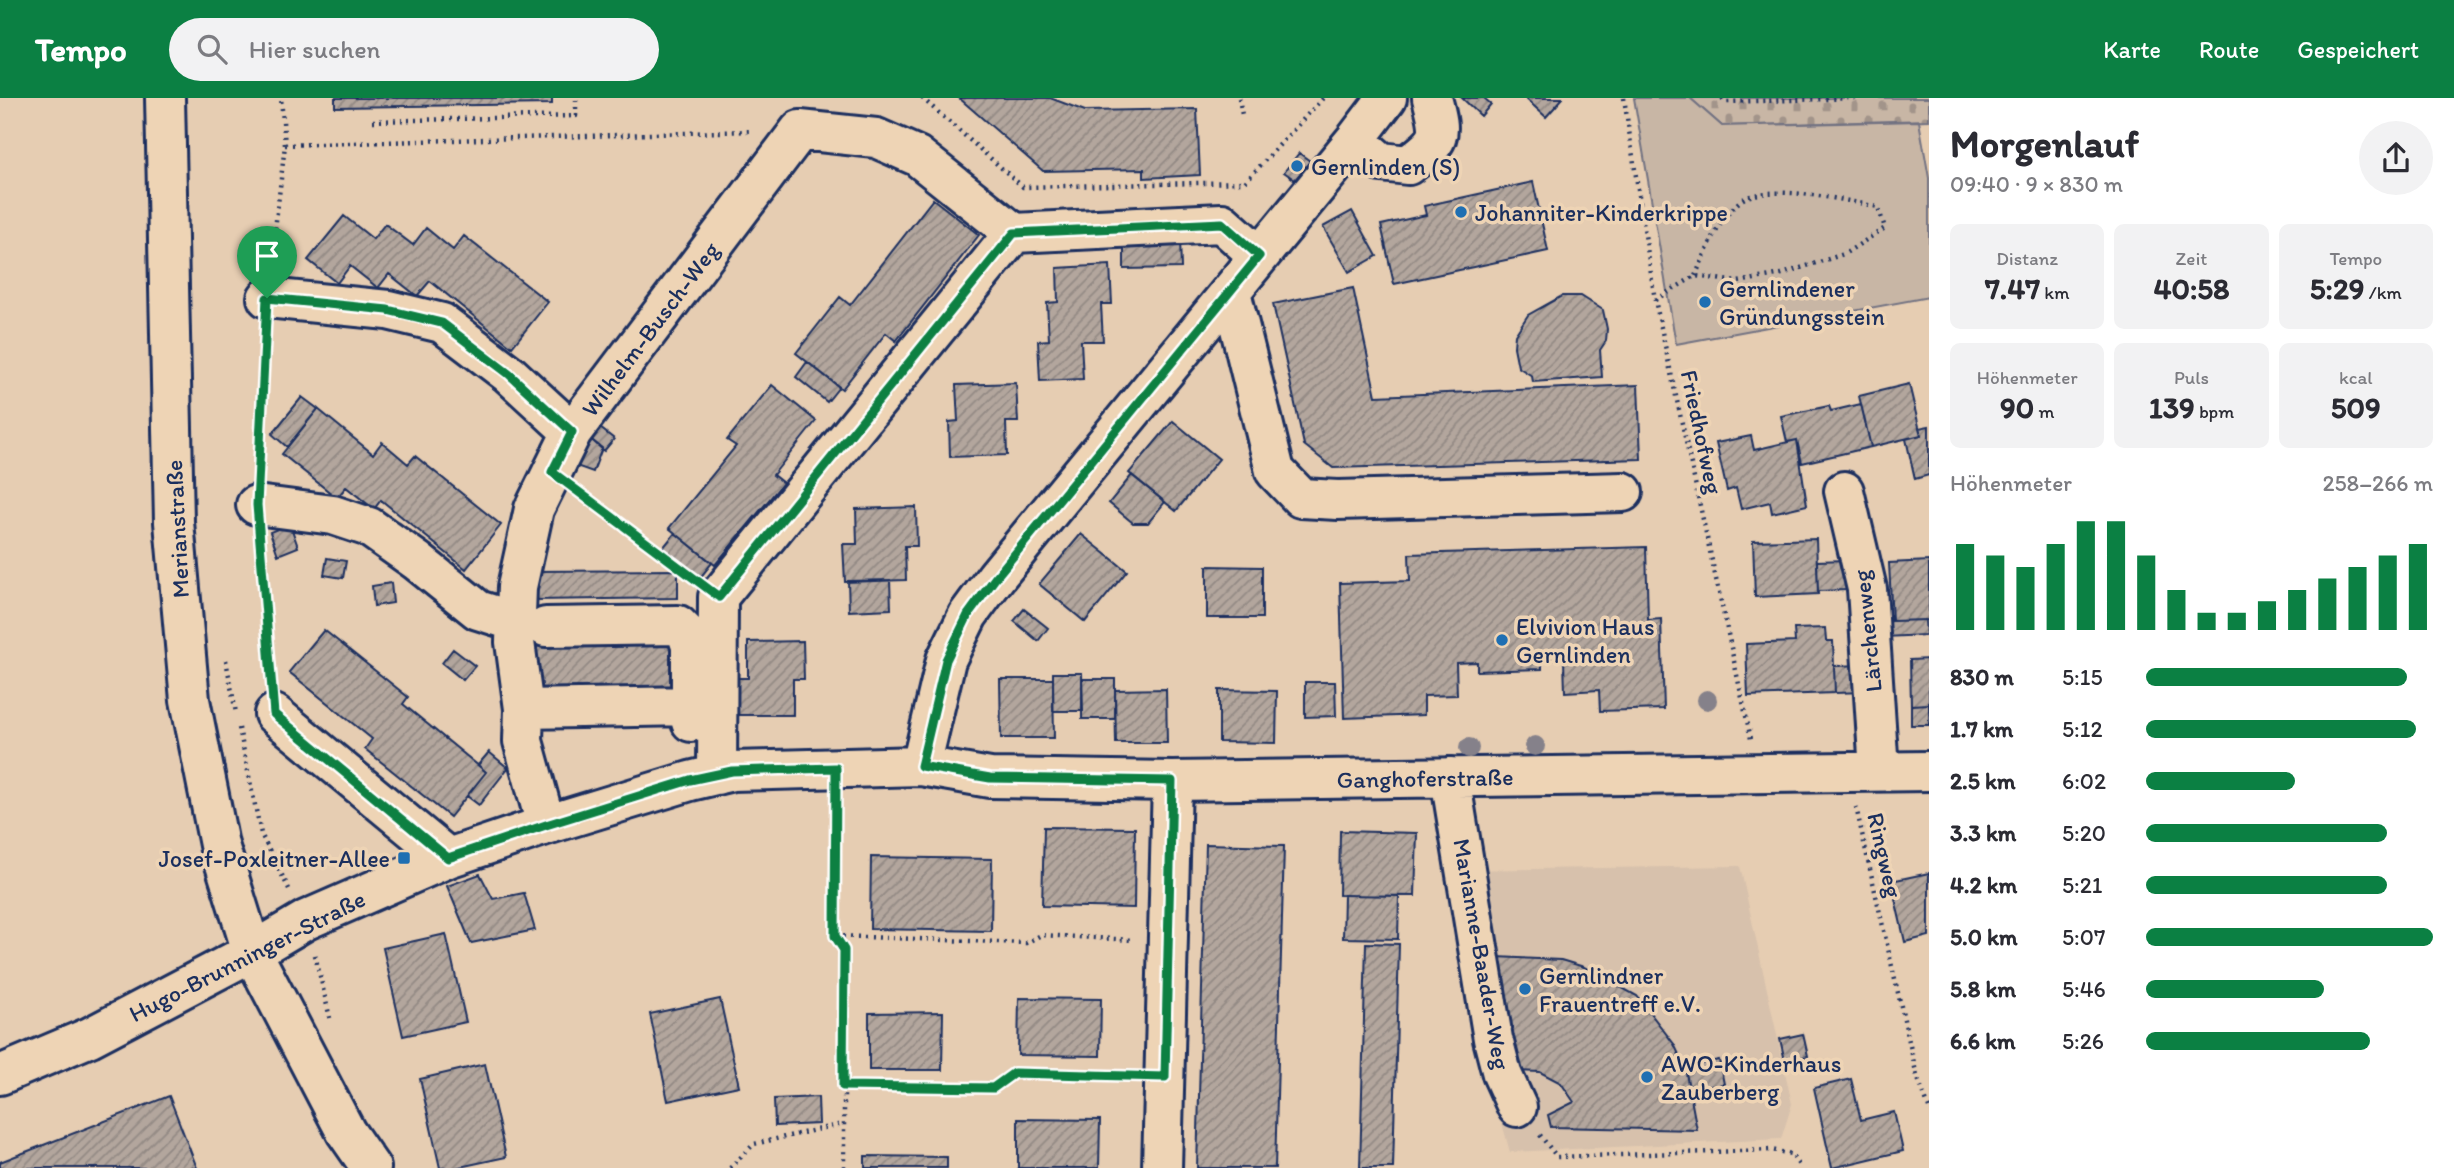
<!DOCTYPE html>
<html lang="de">
<meta charset="utf-8">
<style>
:root{--surface:#fff;--page:#f2f2f3;--text:#2b2b33;--muted:#7c7c81;--accent:#0b8043}
body{margin:0;font-family:Itim,sans-serif;background:var(--page);color:var(--text);height:100vh;display:flex;flex-direction:column;font-size:26px;white-space:nowrap}
*{box-sizing:border-box;margin:0}
p{font-size:23px;color:var(--muted)}
.icon{flex:none;width:38px;height:38px;fill:none;stroke:currentColor;stroke-width:2;stroke-linecap:round;stroke-linejoin:round}
.map{position:relative;flex:1;overflow:hidden}
.details{display:flex;flex-direction:column;background:var(--surface);width:525px}
.details>*{flex:none}
.pin{position:absolute;display:grid;place-items:center;width:60px;height:60px;color:#fff;margin:-72px -30px;border-radius:50% 50% 50% 0;rotate:-45deg;box-shadow:0 0 7px #0007}
.pin .icon{rotate:45deg}
.round{display:grid;place-items:center;flex:none;width:74px;height:74px;border-radius:37px;background:var(--page)}
.summary{display:flex;align-items:center;justify-content:space-between;height:119px;padding:0 21px}
h1{font-size:38px;font-weight:700;line-height:52px}
.figures{display:grid;grid-template-columns:repeat(3,1fr);gap:10px;height:119px;padding:7px 21px}
.figures div{display:grid;align-content:center;border-radius:10px;background:var(--page);text-align:center}
.figures b{font-size:30px;font-weight:700}
.figures small{font-size:19px;font-weight:400}
.figures p{font-size:19px}
.chart{height:196px;padding:14px 21px}
.chart p{display:flex;justify-content:space-between}
.chart svg{width:100%;height:126px;margin-top:7px;stroke:var(--accent);stroke-width:6}
ul{padding:0 21px;list-style:none;font-size:23px}
li{display:grid;grid-template-columns:112px 84px 1fr;align-items:center;height:52px}
li i{height:18px;border-radius:9px;background:var(--accent)}
header{display:flex;align-items:center;gap:42px;box-sizing:border-box;height:98px;padding:0 35px;background:var(--accent);color:#fff}
header strong{font-size:33px}
nav{display:flex;gap:38px;margin-inline-start:auto;font-size:24px}
.search{width:490px;height:63px;background:var(--page);display:flex;align-items:center;gap:18px;box-sizing:border-box;padding:0 24px;border-radius:38px;color:var(--muted);font-size:26px}
main{display:flex;flex:1;min-height:0}
.map>svg:first-child{display:block}
.built{fill:#d7c1ac}
.cemetery{fill:url(#cemetery-stones);stroke:#727282;stroke-width:2}
.green{fill:#c8b6a5;stroke:#727282;stroke-width:2}
.building{fill:url(#building-hatch);stroke:#1b2f5e;stroke-width:2}
.lines{fill:none;stroke-linecap:round;stroke-linejoin:round}
.minor-casing{stroke:#1b2f5e;stroke-width:44}
.path{stroke:#1b2f5e;stroke-width:4.5;stroke-dasharray:2 5;stroke-linecap:butt}
.minor{stroke:#eed4b5;stroke-width:38}
.tree{fill:#85818a}
.route-casing{stroke:#fff;stroke-width:14}
.route{stroke:#0b8043;stroke-width:9}
.poi-dot{fill:#1f6fb2;stroke:#eed4b5;stroke-width:2.5}
.labels{text-anchor:middle;dominant-baseline:central;stroke-width:7;stroke-linejoin:round;paint-order:stroke}
.poi-label{font-size:24px;fill:#1b2f5e;stroke:#eed4b5;text-anchor:start}
.street-label{font-size:24px;fill:#1b2f5e;stroke:#eed4b5}
</style>
<header>
<strong>Tempo</strong>
<div class="search"><svg class="icon" aria-label="search" viewBox="0 0 24 24"><circle cx="10" cy="10" r="6"/><path d="M15 15l6 6"/></svg>Hier suchen</div>
<nav><a>Karte</a><a>Route</a><a>Gespeichert</a></nav>
</header>
<main>
<div class="map">
<svg width="1929" height="1070" viewBox="0 0 1929 1070">
<defs>
<pattern id="cemetery-stones" width="16" height="16" patternUnits="userSpaceOnUse" patternTransform="scale(1.75)"><rect width="16" height="16" fill="#c8b6a5"/><path d="M2 7V4a2 2 0 0 1 4 0v3zM10 15v-3a2 2 0 0 1 4 0v3z" fill="#a2948a"/></pattern>
<pattern id="building-hatch" width="6" height="6" patternUnits="userSpaceOnUse" patternTransform="scale(1.75)"><rect width="6" height="6" fill="#b3a69d"/><path d="M-1 1l2-2M0 6l6-6M5 7l2-2" fill="none" stroke="#918883"/></pattern>
</defs>
<rect width="100%" height="100%" fill="#e6cdb2"/>
<filter id="ink" filterUnits="userSpaceOnUse"><feTurbulence type="fractalNoise" baseFrequency=".0143" numOctaves="2"/><feDisplacementMap in="SourceGraphic" scale="14" xChannelSelector="R" yChannelSelector="G"/><feConvolveMatrix kernelMatrix="1 2 1 2 8 2 1 2 1" color-interpolation-filters="sRGB"/></filter>
<g filter="url(#ink)">
<path class="built" d="M1740 768 1792 1006 1781 1041 1510 1054 1490 982 1457 772Z"/>
<path class="cemetery" d="M1690 0H1929V22L1722 28Z"/>
<path class="green" d="M1634 0H1690L1722 28 1919 23 1929 80V199L1676 246Z"/>
<path class="building" d="M335 0H552V6L335 9Z
M959 0H1050L1085 13 1197 11 1200 77 1144 80V71L1043 73Z
M1462 0H1484L1491 6 1481 18Z
M1525 0H1563L1546 19Z
M1299 55 1310 63 1295 82 1284 74Z
M1533 84 1548 153 1394 186 1381 127 1426 117 1424 108Z
M933 101 979 137 896 243 886 235 842 291 796 255 840 199 850 207Z
M1352 113 1377 158 1349 174 1323 129Z
M344 118 373 141 385 126 413 147 426 130 453 152 464 138 548 204 512 249 430 183 417 198 389 176 378 190 350 168 337 185 308 162Z
M1180 140 1181 170 1124 171V141Z
M1110 167 1112 206H1101L1103 243H1081L1083 281 1040 283 1038 243 1049 242 1047 205 1058 204 1057 170Z
M1353 190 1376 298 1638 287 1641 361 1333 370 1304 347 1273 206Z
M1562 198H1581L1603 212 1607 231 1606 243 1600 252 1602 279 1533 284 1532 278 1518 269 1514 249 1515 237 1528 217Z
M807 264 839 289 827 304 796 279Z
M1016 285 1018 324H1006L1007 357 950 359 949 324 958 323 956 287Z
M1909 286 1921 337 1871 349 1859 298Z
M772 287 816 323 773 377 783 385 715 467 669 430 736 348 727 342Z
M302 299 318 311 287 349 272 336Z
M1861 306 1871 349 1802 365 1797 342 1787 344 1781 318 1829 308 1831 313Z
M318 311 373 356 382 344 408 366 415 358 501 427 466 471 381 402 374 411 346 389 337 400 282 356Z
M1173 323 1219 361 1176 413 1129 375Z
M595 326 614 341 604 353 586 337Z
M1929 328V377L1915 381 1906 341 1921 337 1919 330Z
M1751 338 1754 352 1797 342 1807 407 1772 415 1770 404 1741 411 1736 390 1727 393 1716 345Z
M588 339 602 350 593 374 576 368Z
M1132 377 1165 404 1148 425H1133L1109 405Z
M916 409 917 448H905L906 482 845 484 843 446H857L856 411Z
M290 426 298 449 278 457 270 434Z
M675 435 712 465 699 481 662 451Z
M1081 436 1127 473 1085 524 1039 486Z
M1816 441 1818 496 1755 499 1753 443Z
M1646 449 1648 522 1661 521 1664 611 1600 613 1599 592 1565 594 1564 562H1542V571L1477 573V564L1456 565 1457 597 1424 598V617L1344 620 1340 485 1410 483 1409 456Z
M327 460 346 463 343 480 324 477Z
M1846 462 1847 492 1818 493 1817 463Z
M1929 463V522L1892 523 1889 465Z
M1207 468 1262 469V520H1207Z
M678 472V500L533 502 532 473Z
M890 482 891 511 849 513 848 483Z
M391 485 393 505 374 508 372 488Z
M1024 511 1048 530 1038 543 1014 523Z
M1884 517H1891L1892 523 1925 522 1926 537 1884 539Z
M1825 530 1826 543H1833L1835 595 1748 598 1746 546 1795 544 1794 531Z
M324 532 408 599 403 606 486 674 450 719 365 651 372 641 289 574Z
M678 542 679 598 535 600 534 544Z
M803 543 804 581H793V617H738L737 580H748V544Z
M453 551 475 568 463 582 442 565Z
M1929 561V606L1911 607 1910 562Z
M1863 567 1864 594 1835 595 1834 568Z
M1053 575H1082L1083 613H1053Z
M1000 581H1053L1054 640H1001Z
M1082 581H1115V621H1082Z
M1305 584H1335L1336 618 1305 619Z
M1166 591 1167 645H1116L1115 592Z
M1219 592 1277 593 1276 645 1219 644Z
M1929 606V627H1911V607Z
M489 654 508 670 479 707 467 698 486 674 478 667Z
M1044 729 1135 730 1134 810 1042 808Z
M1340 733 1417 735 1415 798 1339 797Z
M1206 746 1284 748 1275 1070H1197Z
M871 759 992 761 991 833 870 831Z
M1929 775V838L1905 844 1891 783Z
M480 776 493 801 524 795 535 832 471 845 447 788Z
M1344 797 1399 798 1398 841 1343 840Z
M446 836 466 924 403 938 383 850Z
M1366 845 1399 846 1393 1070H1360Z
M1497 859 1561 862 1584 869 1637 898 1674 946 1685 969 1697 1032 1551 1029 1548 1017 1574 1004 1561 985 1540 974 1514 973Z
M1019 900 1101 901 1100 958 1018 957Z
M720 901 739 988 668 1003 650 916Z
M943 914 942 972H869V915Z
M1803 936 1808 958 1785 963 1780 941Z
M1719 962 1724 986 1689 992 1685 969Z
M485 966 506 1059 455 1070H440L420 981Z
M1851 981 1861 1022 1894 1014 1903 1053 1832 1070 1814 990Z
M169 998 197 1070H0V1064Z
M818 999 819 1026 775 1028 774 1001Z
M1018 1021 1100 1022 1099 1070H1018Z
M865 1058 947 1059V1070H865Z"/>
<g class="lines">
<g class="minor-casing">
<path id="minor" d="M165 0 174 424 190 602 219 747 252 854 346 1034 371 1070
M1355 42 1381 64 1408 67C1441 42 1443 40 1432 0
M1231 194 1275 373 1301 400 1338 402 1623 394
M267 200 388 212 442 225 509 276 572 334
M1844 393 1867 491 1879 673
M256 407 333 417 369 429 417 463 478 512 516 524
M546 529 678 527 687 536 691 548V624
M524 611 691 608
M274 616 448 760
M921 668 946 562 968 517 996 479 1355 42 1387 0
M717 677 718 499 1014 135 1222 125 1259 158
M1450 679 1493 941 1502 976 1517 1009
M546 727 523 643 524 611 515 544 517 489 534 411 572 334 800 32 876 40 917 58 1014 135
M0 977 90 939 252 854 306 822 448 760 546 727 690 683 732 673 921 668 990 680 1172 683 1929 673
M1162 1070 1172 683"/>
</g>
<path class="path" d="M922 0 1023 89 1245 84 1323 0
M1239 0 1242 17
M1624 0 1655 202 1751 641
M1722 0 1726 4 1858 0
M373 23 576 18V0
M285 47 753 33
M271 165 285 47 281 0
M1655 202 1695 178 1738 184 1782 176 1844 156 1885 130 1878 109C1849 103 1763 83 1739 104 1718 122 1707 153 1695 178
M258 371 265 236
M582 396 690 478
M259 442 271 583
M226 562 236 615
M239 630 261 736 289 791
M836 706 835 838 844 852V1070
M1856 709 1905 926 1917 978 1929 1010
M836 838 1026 845 1041 837 1133 842
M315 857 330 920
M843 988 993 990 1014 975 1128 978
M1540 1037 1557 1059 1772 1052 1791 1056 1801 1070
M730 1070 754 1046 842 1026"/>
<use href="#minor" class="minor"/>
</g>
<g class="tree">
<circle cx="1707" cy="602" r="10"/>
<circle cx="1535" cy="648" r="10"/>
<circle cx="1469" cy="650" r="10"/>
</g>
</g>
<g class="lines" filter="url(#ink)">
<g class="route-casing">
<path id="route" d="M1222 125 1259 158 996 479 968 517 946 562 921 668 990 680 1172 683 1165 979 1014 975 993 990 843 988 844 852 835 838 836 670 732 673 690 682 546 727 448 760 274 616 257 407 267 200 388 212 442 225 509 276 572 334 552 374 719 499 1014 135Z"/>
</g>
<use href="#route" class="route"/>
</g>
<g class="poi-dot">
<circle cx="1297" cy="68" r="7"/>
<circle cx="1461" cy="114" r="7"/>
<circle cx="1705" cy="204" r="7"/>
<circle cx="1502" cy="542" r="7"/>
<rect x="397" y="753" width="14" height="14" rx="3.5"/>
<circle cx="1525" cy="891" r="7"/>
<circle cx="1647" cy="979" r="7"/>
</g>
<g class="labels">
<g class="poi-label">
<text x="1311" y="68">Gernlinden (S)</text>
<text x="1475" y="114">Johanniter-Kinderkrippe</text>
<text x="1719" y="190">Gernlindener<tspan x="1719" dy="28">Gründungsstein</tspan></text>
<text x="1516" y="528">Elvivion Haus<tspan x="1516" dy="28">Gernlinden</tspan></text>
<text x="390" y="760" text-anchor="end">Josef-Poxleitner-Allee</text>
<text x="1539" y="877">Gernlindner<tspan x="1539" dy="28">Frauentreff e.V.</tspan></text>
<text x="1661" y="965">AWO-Kinderhaus<tspan x="1661" dy="28">Zauberberg</tspan></text>
</g>
<g class="street-label">
<text transform="translate(650 231) rotate(-53)">Wilhelm-Busch-Weg</text>
<text transform="translate(1702 334) rotate(78)">Friedhofweg</text>
<text transform="translate(177 431) rotate(-93)">Merianstraße</text>
<text transform="translate(1867 533) rotate(-96)">Lärchenweg</text>
<text transform="translate(1425 680) rotate(-1)">Ganghoferstraße</text>
<text transform="translate(1885 757) rotate(77)">Ringweg</text>
<text transform="translate(1482 856) rotate(80)">Marianne-Baader-Weg</text>
<text transform="translate(247 858) rotate(-27)">Hugo-Brunninger-Straße</text>
</g>
</g>
</svg>
<div class="pin" style="left:267px;top:200px;background:#1e9e55"><svg class="icon" aria-label="arrive" viewBox="0 0 24 24"><path d="M6 21V4h12l-3 4 3 4H6"/></svg></div>
</div>
<section class="details">
<div class="summary"><div><h1>Morgenlauf</h1><p>09:40 · 9 × 830 m</p></div><a class="round"><svg class="icon" aria-label="share" viewBox="0 0 24 24"><path d="M12 15V3M7 8l5-5 5 5M5 13v7h14v-7"/></svg></a></div>
<div class="figures">
<div><p>Distanz</p><b>7.47<small> km</small></b></div>
<div><p>Zeit</p><b>40:58</b></div>
<div><p>Tempo</p><b>5:29<small> /km</small></b></div>
</div>
<div class="figures">
<div><p>Höhenmeter</p><b>90<small> m</small></b></div>
<div><p>Puls</p><b>139<small> bpm</small></b></div>
<div><p>kcal</p><b>509</b></div>
</div>
<div class="chart"><p><span>Höhenmeter</span>258–266 m</p>
<svg viewBox="0 0 160 44" preserveAspectRatio="none"><path d="M5 44V14M15 44V18M25 44V22M35 44V14M45 44V6M55 44V6M65 44V18M75 44V30M85 44V38M95 44V38M105 44V34M115 44V30M125 44V26M135 44V22M145 44V18M155 44V14"/></svg>
</div>
<ul>
<li><b>830 m</b>5:15<i style="width:91%"></i></li>
<li><b>1.7 km</b>5:12<i style="width:94%"></i></li>
<li><b>2.5 km</b>6:02<i style="width:52%"></i></li>
<li><b>3.3 km</b>5:20<i style="width:84%"></i></li>
<li><b>4.2 km</b>5:21<i style="width:84%"></i></li>
<li><b>5.0 km</b>5:07<i style="width:100%"></i></li>
<li><b>5.8 km</b>5:46<i style="width:62%"></i></li>
<li><b>6.6 km</b>5:26<i style="width:78%"></i></li>
</ul>
</section>
</main>
